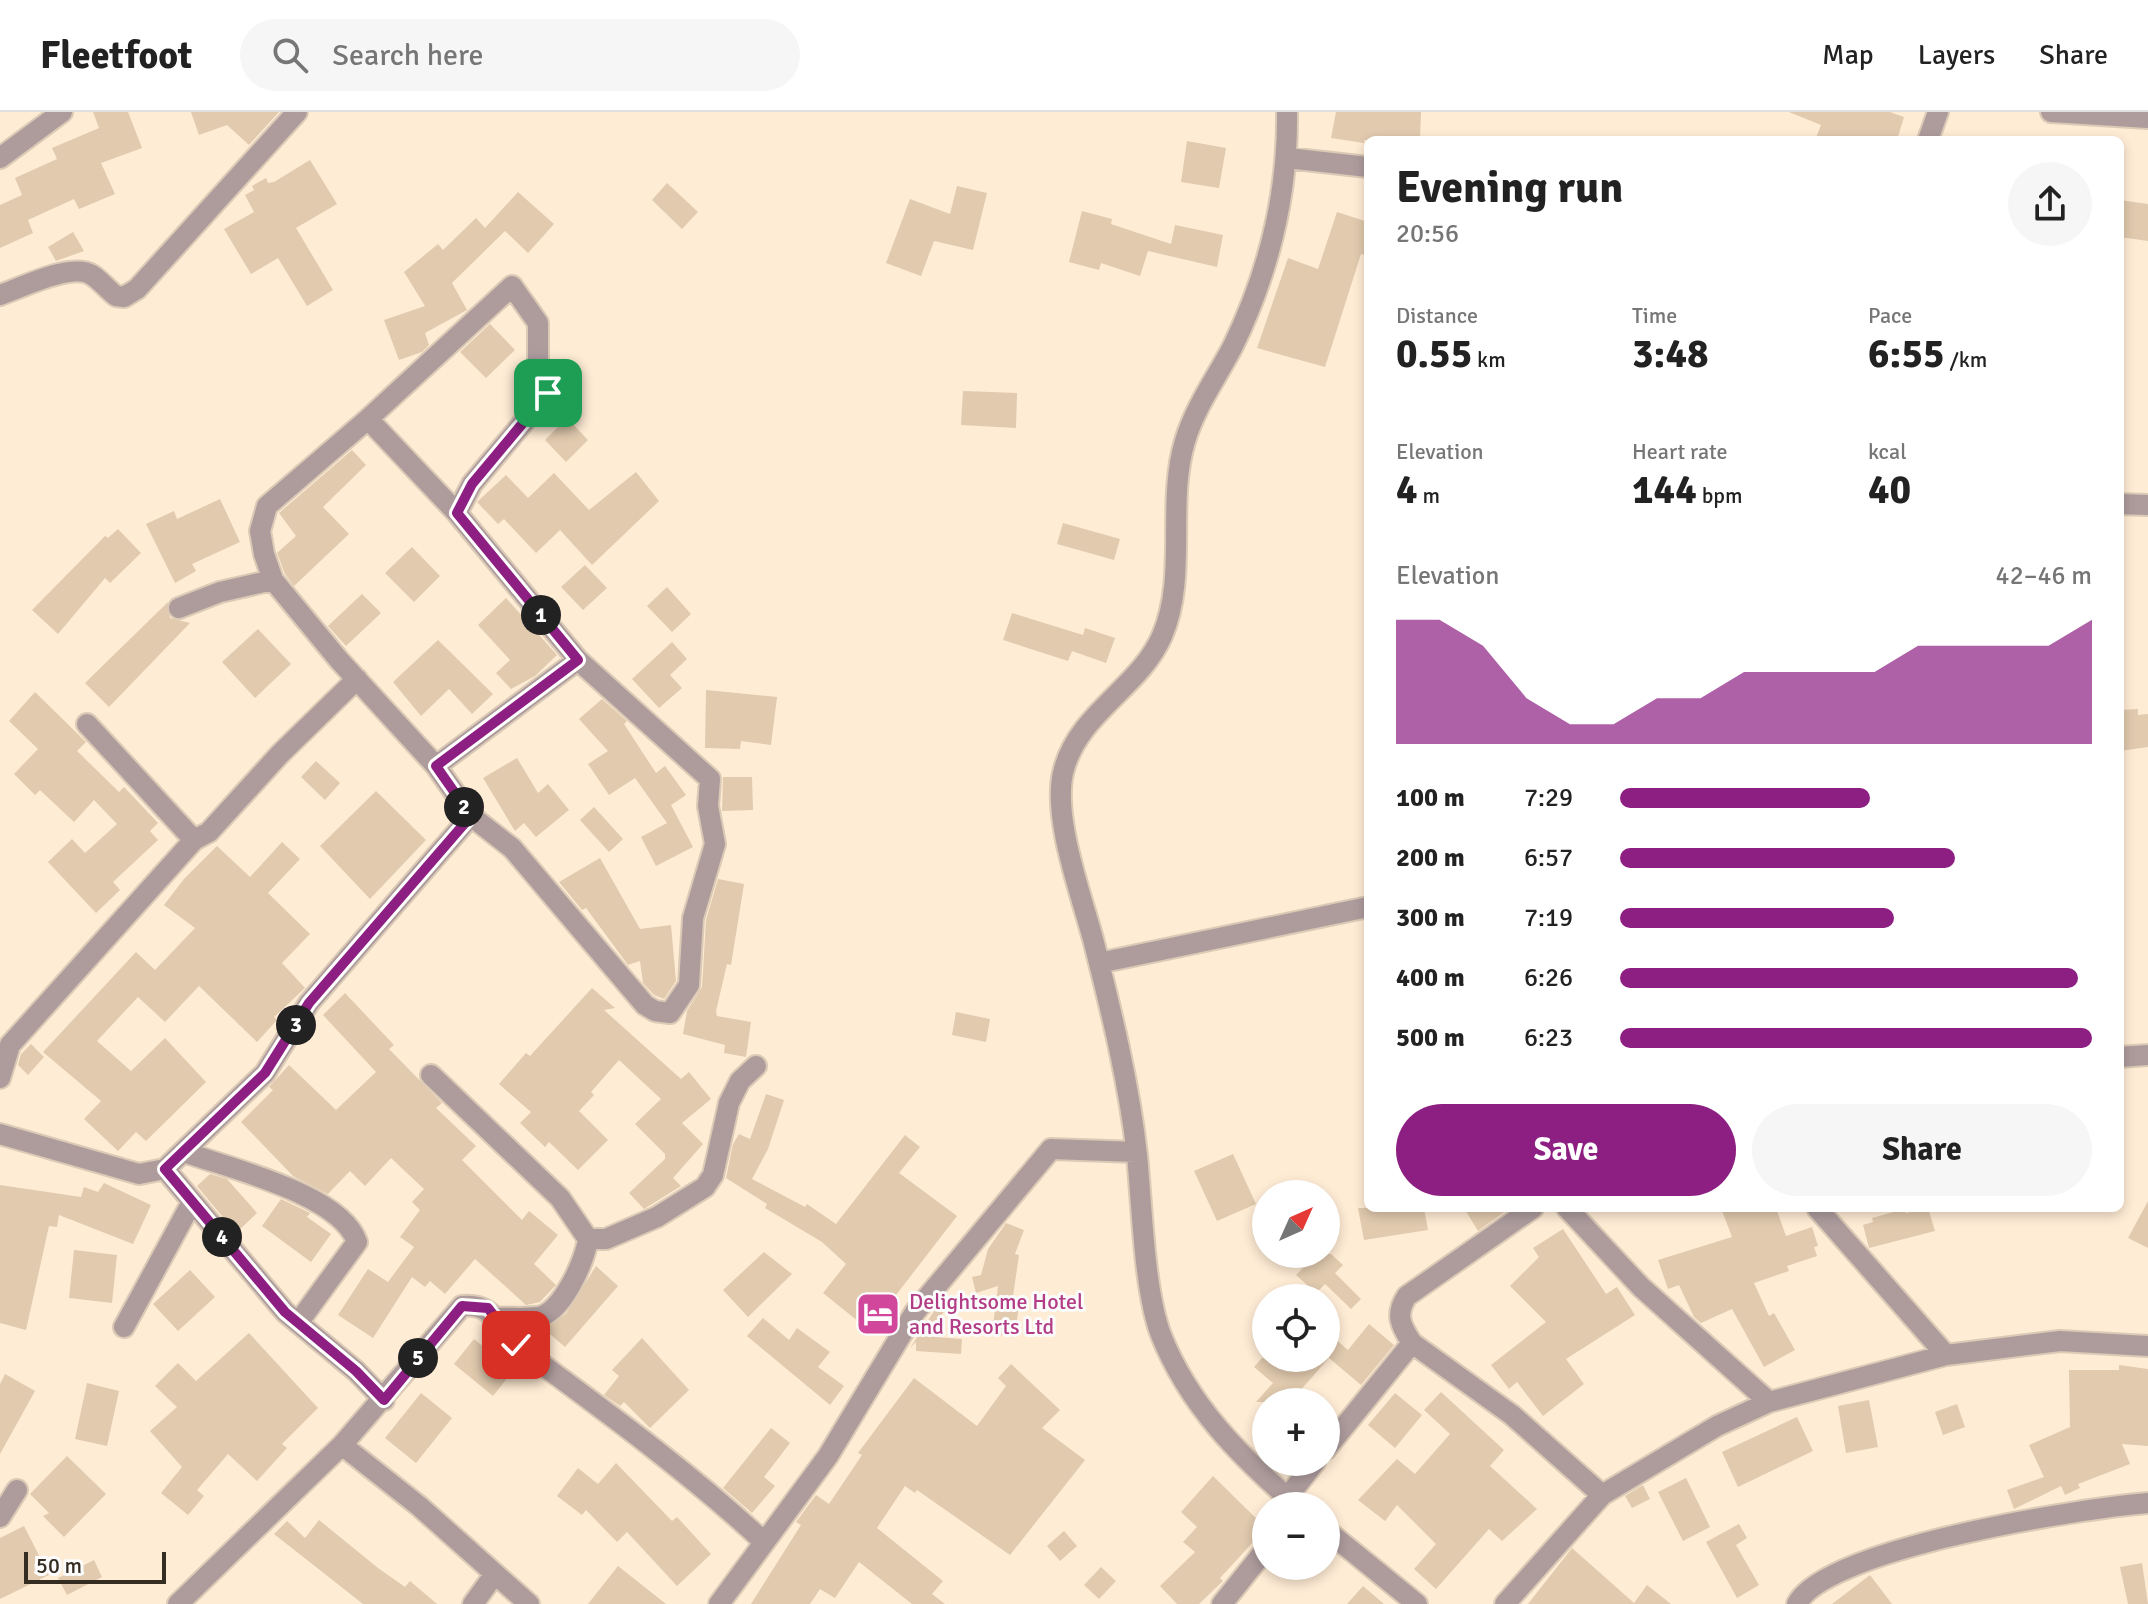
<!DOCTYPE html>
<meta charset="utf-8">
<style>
:root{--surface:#fff;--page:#f6f6f6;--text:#222;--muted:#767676;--line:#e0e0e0;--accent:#8d1f82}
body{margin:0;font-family:Signika,sans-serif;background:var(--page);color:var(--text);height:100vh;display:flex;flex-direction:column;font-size:30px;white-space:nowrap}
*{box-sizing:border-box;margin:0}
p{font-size:26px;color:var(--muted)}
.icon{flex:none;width:44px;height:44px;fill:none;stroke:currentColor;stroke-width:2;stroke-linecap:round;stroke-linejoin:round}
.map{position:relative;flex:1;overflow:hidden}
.panel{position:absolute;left:1364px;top:24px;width:760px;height:1076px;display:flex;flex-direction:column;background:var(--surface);border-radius:12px;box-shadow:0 4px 12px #0003}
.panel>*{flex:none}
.needle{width:52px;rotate:45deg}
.tools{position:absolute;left:1252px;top:1068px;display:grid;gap:16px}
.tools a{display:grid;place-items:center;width:88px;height:88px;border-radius:50%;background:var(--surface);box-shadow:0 4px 12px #0003;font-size:40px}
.scale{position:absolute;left:24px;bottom:20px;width:142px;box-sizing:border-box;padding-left:8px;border:4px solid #362d22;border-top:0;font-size:22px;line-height:28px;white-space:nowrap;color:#362d22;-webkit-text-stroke:6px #fcfcfc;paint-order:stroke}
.pin{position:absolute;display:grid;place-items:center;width:68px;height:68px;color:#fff;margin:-34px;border-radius:16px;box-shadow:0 4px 12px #0006}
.km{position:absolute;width:40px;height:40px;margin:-20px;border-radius:50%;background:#222;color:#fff;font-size:22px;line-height:40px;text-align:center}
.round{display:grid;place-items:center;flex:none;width:84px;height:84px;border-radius:42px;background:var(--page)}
.headline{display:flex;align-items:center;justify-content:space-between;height:136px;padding:0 32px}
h1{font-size:44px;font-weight:800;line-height:60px}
.metrics{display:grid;grid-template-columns:repeat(3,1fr);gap:12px;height:136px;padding:8px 32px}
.metrics div{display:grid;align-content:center}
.metrics b{font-size:40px;font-weight:800}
.metrics small{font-size:22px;font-weight:400}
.metrics p{font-size:22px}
.chart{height:224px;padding:16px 32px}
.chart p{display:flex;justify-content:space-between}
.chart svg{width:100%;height:144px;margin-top:8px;fill:var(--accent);opacity:.7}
.primary-button{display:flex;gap:16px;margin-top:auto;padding:16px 32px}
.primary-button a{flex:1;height:92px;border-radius:48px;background:var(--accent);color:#fff;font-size:32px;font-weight:800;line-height:92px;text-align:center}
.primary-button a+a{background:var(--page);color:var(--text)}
ul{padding:0 32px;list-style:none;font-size:26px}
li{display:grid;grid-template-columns:128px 96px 1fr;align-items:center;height:60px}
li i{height:20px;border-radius:10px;background:var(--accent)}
header{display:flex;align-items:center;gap:48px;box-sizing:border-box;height:112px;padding:0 40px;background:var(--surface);border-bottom:2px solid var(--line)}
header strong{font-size:38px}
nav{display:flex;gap:44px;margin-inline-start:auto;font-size:28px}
.search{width:560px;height:72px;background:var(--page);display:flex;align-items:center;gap:20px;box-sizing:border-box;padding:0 28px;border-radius:44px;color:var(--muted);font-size:30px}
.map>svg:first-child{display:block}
.building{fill:#e1caae}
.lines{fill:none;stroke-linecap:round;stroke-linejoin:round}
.street-casing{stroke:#dbcab5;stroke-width:24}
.street{stroke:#ae9c9d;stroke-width:20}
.route-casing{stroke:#fff;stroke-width:16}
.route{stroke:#8d1f82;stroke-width:10}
.labels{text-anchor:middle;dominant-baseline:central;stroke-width:6;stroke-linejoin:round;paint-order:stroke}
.hotel-label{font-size:22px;fill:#b23c85;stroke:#fcfcfc;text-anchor:start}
</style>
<header>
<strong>Fleetfoot</strong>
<div class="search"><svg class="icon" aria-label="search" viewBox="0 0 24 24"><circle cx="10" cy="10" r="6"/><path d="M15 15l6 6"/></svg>Search here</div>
<nav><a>Map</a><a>Layers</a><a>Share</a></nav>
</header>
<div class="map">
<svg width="2148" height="1492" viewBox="0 0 2148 1492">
<rect width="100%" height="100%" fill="#ffecd5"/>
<path class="building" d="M93 0H128L142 36 101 51 115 82 79 97 74 87 28 108 33 121 0 136V93L22 83 15 66 57 47 52 36 99 16Z
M191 0H279L249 33 227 13 199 23Z
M1336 0H1421L1420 28H1364V31L1331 26Z
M1789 0H1890L1904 5 1897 28H1815L1821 13Z
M1187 29 1226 36 1219 76 1181 70Z
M310 48 337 92 296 116 333 178 307 194 278 146 251 162 224 117 254 100 245 83 254 78 252 74 266 66 268 71 274 70Z
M667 71 698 100 682 117 652 88Z
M957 74 987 81 973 138 934 129 921 164 886 151 910 87 950 102Z
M518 80 554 112 528 141 505 119 452 171 467 198 425 221 429 233 422 240 399 248 384 208 425 194 404 160 438 132 443 138 476 106 485 116Z
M2120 88 2148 92V129L2120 125Z
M1082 99 1112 107 1111 112 1171 132 1175 113 1223 123 1217 155 1148 139 1140 164 1101 151 1099 158 1069 150Z
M1337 100 1368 110V144L1361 142 1325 255 1257 236 1288 146 1318 157Z
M73 120 84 139 56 149 48 135Z
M490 212 515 238 486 266 460 240Z
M963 279 1017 281 1016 316 961 313Z
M567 306 588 328 566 350 545 328Z
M352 338 366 353 323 395 349 422 294 474 285 462 277 441 296 424 279 401Z
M636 360 659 389 592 453 560 418 536 441 504 407 498 412 477 390 506 363 528 386 554 361 589 398Z
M220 387 240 430 192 452 196 459 175 471 146 412 174 399 177 407Z
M1063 411 1120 427 1114 448 1057 432Z
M118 417 141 441 110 471 105 466 58 522 32 498 105 424 108 426Z
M412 435 440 464 414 490 385 461Z
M585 453 607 476 583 498 561 475Z
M667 475 691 502 672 520 647 494Z
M362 482 381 501 346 534 328 514Z
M506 486 557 543 535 564 511 577 496 561 510 548 478 513Z
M168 490 170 506 190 511 109 595 85 571Z
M1012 501 1083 523 1085 516 1115 526 1106 551 1072 539 1068 549 1003 528Z
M258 517 291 552 255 586 222 550Z
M438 528 493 582 472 602 449 577 421 604 393 570Z
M672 530 687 547 670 563 682 576 659 596 632 567Z
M706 578 777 585 771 633 741 629 740 637 705 636Z
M35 580 86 630 77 639 119 680 124 675 158 711 150 719 158 728 113 770 120 778 96 801 48 750 72 727 85 741 117 712 94 688 74 710 40 678 35 683 14 662 38 637 9 609Z
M602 587 627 609 624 612 656 661 665 654 686 683 671 693 693 735 656 754 641 725 667 711 635 666 609 683 588 652 608 639 579 607Z
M2138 597V603L2148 602V635L2120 639V598Z
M517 646 538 681 548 672 569 698 536 725 524 711 515 719 483 666Z
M316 649 340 671 325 688 301 665Z
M723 665H752L753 698 722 699Z
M376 679 426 728 370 787 320 734Z
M594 695 623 727 609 740 580 708Z
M282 730 300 747 268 781 310 822 282 851 305 876 274 905 277 908 257 930 199 874 165 910 138 885 97 929 131 959 165 926 206 970 146 1029 136 1020 118 1039 84 1007 101 989 43 940 136 840 155 858 195 816 164 793 184 767 217 734 250 765Z
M600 746 640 817 671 813 676 869 664 887 654 883 643 871 640 849 628 853 586 796 582 798 559 770Z
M718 767 744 772 731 853 727 852 716 899 717 904 751 910 746 945 724 941 725 933 683 922 687 899 702 875 706 808Z
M592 876 615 896 604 898 681 967 689 960 711 987 682 1011 703 1032 673 1066 681 1074 644 1097 629 1081 665 1047V1042L635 1012 661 987 619 948 591 980 594 983 579 999 608 1028 578 1058 549 1030 545 1035 520 1011 531 1000 499 972 526 941 530 944Z
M345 881 394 933 389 937 442 991 436 996 476 1034 462 1048 522 1108 529 1099 558 1123 534 1152 556 1173 540 1190 526 1193 475 1147 445 1182 430 1169 425 1175 412 1165 373 1226 338 1203 368 1157 388 1170 414 1135 400 1125 420 1098 412 1090 424 1077 391 1046 365 1074 350 1059 328 1082 293 1064 241 1010 273 978 269 975 289 953 336 998 376 960 323 903Z
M956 900 990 907 986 930 952 923Z
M31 932 44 945 28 963 18 953 21 942Z
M766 982 784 988 768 1037 752 1067 805 1095 807 1092 836 1112 905 1023 920 1035 899 1061 957 1104 869 1218 823 1181 846 1152 822 1130 765 1096 767 1092 726 1066 733 1032 739 1022 750 1027Z
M1233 1042 1256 1092 1217 1109 1194 1059Z
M210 1062 227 1067 257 1101 236 1121 197 1074Z
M104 1071 151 1093 133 1132 59 1103 57 1115 49 1114 26 1218 0 1211V1073L81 1085 84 1075 98 1080Z
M281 1087 310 1101 307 1105 331 1122 311 1150 262 1114Z
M2148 1089V1136L2128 1126Z
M1358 1096H1424L1428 1118 1364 1128Z
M1464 1096H1510L1478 1119Z
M1721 1096H1776L1786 1124 1812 1115 1818 1134 1814 1135 1817 1144 1787 1154 1789 1159 1754 1171 1769 1204 1774 1201 1795 1238 1764 1255 1732 1197 1701 1211 1694 1205 1679 1173 1668 1177 1658 1148 1732 1125Z
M1928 1096 1935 1119 1869 1136 1863 1113 1873 1110 1872 1106 1904 1097 1906 1101Z
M1006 1111 1024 1118 1015 1142 1019 1143 1012 1191 1019 1192 1015 1225 992 1222 998 1174 976 1181 972 1165 981 1163 988 1137Z
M1563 1117 1606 1182 1617 1175 1635 1203 1566 1247 1584 1272 1543 1304 1517 1270 1509 1277 1491 1253 1546 1210 1510 1174 1539 1145 1533 1136Z
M74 1138 117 1143 112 1191 69 1186Z
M764 1140 792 1162 748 1205 723 1178Z
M1317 1142H1331L1343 1153 1335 1161 1361 1187 1351 1197 1325 1172 1316 1181 1296 1163Z
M596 1154 618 1174 565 1235 544 1217 566 1202Z
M190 1158 215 1185 178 1219 153 1192Z
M938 1193 945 1199 922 1224 962 1227 961 1242 916 1239V1230L910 1236Z
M763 1206 789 1228 797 1216 830 1240 818 1255 844 1274 830 1293 747 1224Z
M1369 1212 1394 1233 1361 1273 1329 1246 1290 1290H1256L1273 1271 1254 1255 1262 1246H1329L1326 1219 1348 1238Z
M249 1221 318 1296 282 1332 287 1336 257 1369 228 1342 197 1378 204 1384 188 1403 161 1381 182 1355 150 1319 177 1295 155 1274 178 1251 196 1269Z
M642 1226 689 1278 650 1316 624 1290 620 1294 604 1283 619 1264 612 1258Z
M474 1227 513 1259 493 1284 454 1252Z
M1011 1252 1060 1298 1042 1316 1085 1348 1010 1443 917 1378 915 1381 905 1374 877 1416 943 1469 932 1482 945 1492H912L859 1450 835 1486 820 1477 810 1492H751L801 1413 796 1410 816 1383 829 1392 862 1343 858 1341 914 1266 977 1314 1006 1274 998 1266Z
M2119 1253 2148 1257V1334L2122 1332 2130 1352 2078 1372 2080 1376 2065 1383 2061 1374 2014 1397 2007 1378 2044 1365 2029 1333 2070 1315 2069 1258H2119Z
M5 1262 35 1279 0 1342V1272Z
M87 1271 119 1279 107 1334 75 1327Z
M1441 1280 1504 1338 1490 1354 1537 1397 1502 1429 1489 1417 1436 1477 1414 1457 1436 1432 1397 1393 1385 1409 1358 1388 1397 1347 1415 1362 1450 1322 1424 1298Z
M421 1281 452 1306 416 1351 385 1326Z
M1395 1281 1422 1303 1395 1336 1368 1313Z
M1869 1288 1878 1335 1846 1341 1838 1294Z
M1957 1292 1965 1315 1943 1323 1935 1300Z
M1797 1305 1813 1339 1738 1375 1722 1340Z
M771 1316 790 1331 764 1365 775 1374 752 1401 723 1376Z
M67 1344 106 1382 64 1425 43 1404 49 1401 30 1382Z
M616 1351 672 1409 677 1405 711 1442 677 1474 627 1420 617 1430 586 1398 582 1403 557 1384 578 1356 598 1372Z
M1213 1364 1266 1416 1220 1466 1223 1469 1199 1492H1177L1160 1474 1195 1440 1183 1430 1197 1415 1181 1400Z
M1686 1366 1710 1415 1683 1429 1658 1380Z
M1643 1373 1650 1387 1632 1396 1625 1384Z
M319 1408 378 1456 405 1475 410 1469 437 1492H363L274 1422 287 1409 305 1426Z
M1739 1412 1747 1426 1736 1433 1759 1473 1737 1486 1706 1430Z
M24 1414 49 1463 0 1487V1426Z
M1064 1419 1077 1434 1060 1449 1047 1434Z
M1572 1436 1634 1491 1647 1473 1671 1492H1528Z
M94 1448 102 1465 67 1483 58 1466Z
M2142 1451 2148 1492H2128L2120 1455Z
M618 1454 666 1492H588Z
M1101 1455 1116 1469 1099 1487 1084 1473Z
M1870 1463 1892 1492H1832Z
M1363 1474 1384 1492H1347Z"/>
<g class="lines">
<g class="street-casing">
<path id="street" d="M1287 0C1288 82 1269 160 1233 234 1217 265 1195 295 1185 329 1166 392 1188 464 1162 524 1140 575 1079 601 1064 657 1051 702 1081 782 1093 827 1111 898 1129 971 1137 1043 1142 1093 1144 1179 1161 1223 1189 1294 1241 1345 1297 1394
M2051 0 2148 6
M1928 28 1938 0
M0 46 62 0
M1287 46 1368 55
M0 183C21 176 72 150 92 163 100 168 108 178 116 184L124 185 137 177 297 0
M368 307 457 401 578 548 710 667 708 694 715 732 693 806 689 873 670 901 655 899 645 893 512 736 471 704 436 654 339 548 273 468 264 442 260 419 267 394 368 307 512 174 538 211V253L548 281 472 372 457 401
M2120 392 2148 393
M179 496 220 480 273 468
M87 612 194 728
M436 654 578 548
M1099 851 1368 795
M2120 945 2148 943
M431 963 560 1086 588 1127C585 1149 562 1201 538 1205 524 1207 508 1205 493 1206
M0 966 10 933 194 728 209 720 280 642 357 567
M0 1022 139 1062 165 1057 285 1200 356 1259 384 1288
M184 1040C228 1056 341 1082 357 1130L298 1211
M165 1057 265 961 309 891 471 704
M1567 1096 1641 1175 1769 1290
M1817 1096 1946 1243
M588 1127H606L657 1105 705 1075 713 1063 729 991 740 969 756 954
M124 1215 192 1090
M1412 1231C1400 1213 1395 1202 1407 1184L1533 1096
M342 1333 419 1394 529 1492
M1326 1337 1412 1231 1512 1303 1602 1383
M1287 1386 1315 1350
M0 1405 17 1378
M1326 1418 1417 1492
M178 1492 342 1333 462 1194C497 1190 497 1219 521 1237 605 1299 688 1359 764 1430
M473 1492 494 1463
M719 1492 828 1344 915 1200 1051 1037 1136 1040
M1222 1492 1266 1437
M1505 1492 1602 1383 1717 1314 1769 1290 1946 1243 2060 1229 2148 1234
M1797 1492C1825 1436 2084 1396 2148 1391"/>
</g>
<use href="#street" class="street"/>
</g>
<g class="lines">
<g class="route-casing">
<path id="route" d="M516 1233 488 1196 462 1194 384 1288 356 1259 285 1200 165 1057 265 961 309 891 471 704 436 654 578 548 457 401 472 372 548 281"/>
</g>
<use href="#route" class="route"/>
</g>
<defs>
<g id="hotel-square" transform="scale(2.3)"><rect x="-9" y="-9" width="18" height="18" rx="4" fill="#d1479c" stroke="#fcfcfc"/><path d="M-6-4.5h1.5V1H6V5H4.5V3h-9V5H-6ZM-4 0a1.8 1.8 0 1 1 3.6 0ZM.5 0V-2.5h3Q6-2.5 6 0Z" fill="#fff"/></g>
</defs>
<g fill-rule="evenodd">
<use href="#hotel-square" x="878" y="1202"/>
</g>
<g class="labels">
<g class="hotel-label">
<text x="909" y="1189">Delightsome Hotel<tspan x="909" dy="25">and Resorts Ltd</tspan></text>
</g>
</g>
</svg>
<div class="tools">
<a><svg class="needle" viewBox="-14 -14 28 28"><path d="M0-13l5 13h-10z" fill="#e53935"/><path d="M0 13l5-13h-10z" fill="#767676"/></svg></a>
<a><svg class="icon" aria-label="locate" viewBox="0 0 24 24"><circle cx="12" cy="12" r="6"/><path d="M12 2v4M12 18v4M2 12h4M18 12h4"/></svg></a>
<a>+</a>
<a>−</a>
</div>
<div class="scale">50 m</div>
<div class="pin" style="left:548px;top:281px;background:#1e9e55"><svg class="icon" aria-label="arrive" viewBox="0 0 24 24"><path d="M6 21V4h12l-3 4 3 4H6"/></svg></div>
<div class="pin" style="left:516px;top:1233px;background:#d93025"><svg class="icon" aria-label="check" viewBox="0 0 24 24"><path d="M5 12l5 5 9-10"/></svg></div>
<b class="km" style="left:541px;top:503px">1</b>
<b class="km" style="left:464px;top:695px">2</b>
<b class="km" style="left:296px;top:913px">3</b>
<b class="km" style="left:222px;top:1125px">4</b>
<b class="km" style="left:418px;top:1246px">5</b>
<section class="panel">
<div class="headline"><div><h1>Evening run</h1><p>20:56</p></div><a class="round"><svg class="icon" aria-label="share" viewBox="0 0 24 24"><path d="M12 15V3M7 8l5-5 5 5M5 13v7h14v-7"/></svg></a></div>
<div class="metrics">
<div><p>Distance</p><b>0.55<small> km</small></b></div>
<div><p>Time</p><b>3:48</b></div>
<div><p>Pace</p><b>6:55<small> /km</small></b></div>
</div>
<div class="metrics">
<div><p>Elevation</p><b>4<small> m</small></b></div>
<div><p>Heart rate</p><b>144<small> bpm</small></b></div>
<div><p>kcal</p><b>40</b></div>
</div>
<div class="chart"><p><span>Elevation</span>42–46 m</p>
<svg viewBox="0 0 160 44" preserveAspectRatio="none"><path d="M0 44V6L10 6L20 14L30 30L40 38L50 38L60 30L70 30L80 22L90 22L100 22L110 22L120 14L130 14L140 14L150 14L160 6V44z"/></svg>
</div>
<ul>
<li><b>100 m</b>7:29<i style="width:53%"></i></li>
<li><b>200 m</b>6:57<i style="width:71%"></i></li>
<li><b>300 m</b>7:19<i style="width:58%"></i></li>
<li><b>400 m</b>6:26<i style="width:97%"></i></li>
<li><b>500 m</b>6:23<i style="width:100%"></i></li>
</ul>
<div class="primary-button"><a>Save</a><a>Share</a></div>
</section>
</div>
